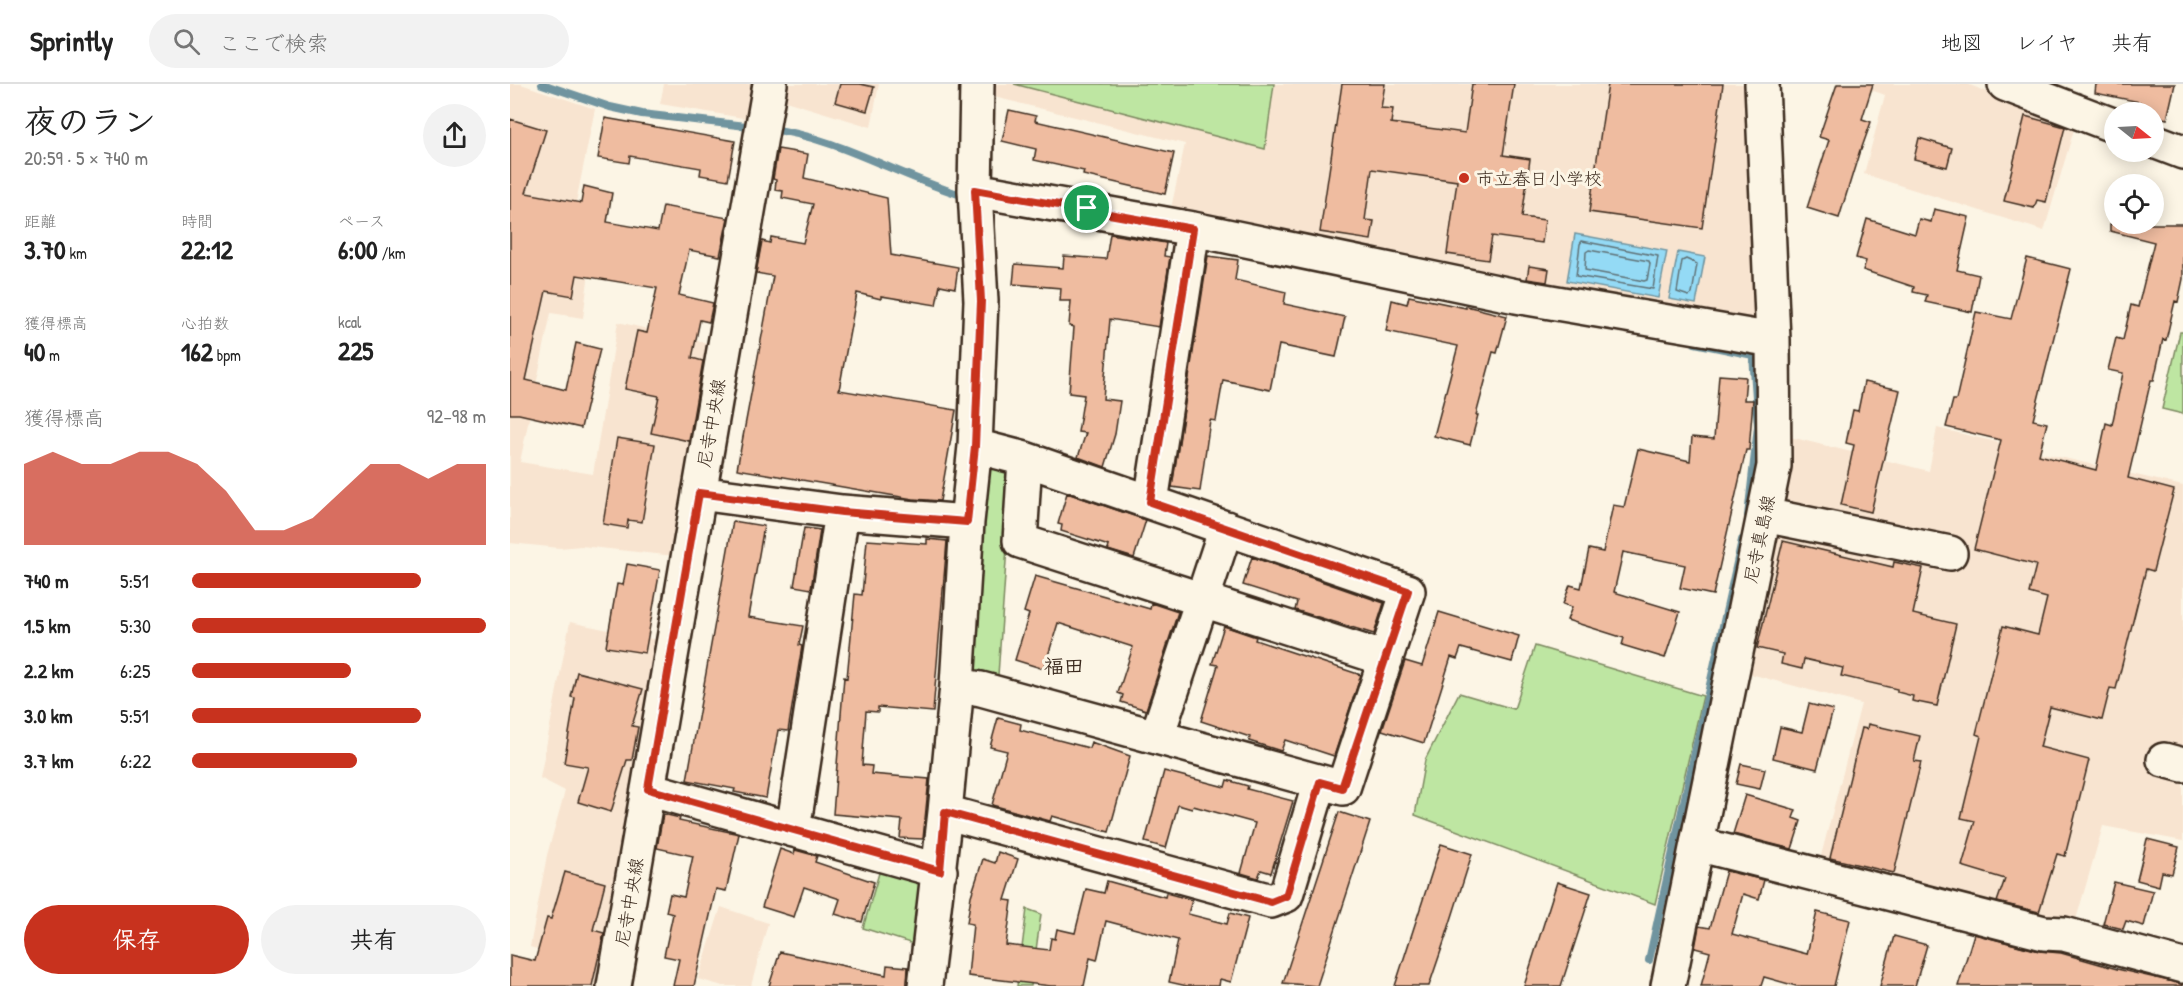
<!DOCTYPE html>
<html lang="ja">
<meta charset="utf-8">
<style>
:root{--surface:#fff;--page:#f2f2f2;--text:#222;--muted:#767676;--line:#e0e0e0;--accent:#c8321e}
body{margin:0;font-family:"Patrick Hand","Klee One",sans-serif;background:var(--page);color:var(--text);height:100vh;display:flex;flex-direction:column;font-size:22px;white-space:nowrap}
*{box-sizing:border-box;margin:0}
p{font-size:20px;color:var(--muted)}
.icon{flex:none;width:33px;height:33px;fill:none;stroke:currentColor;stroke-width:2;stroke-linecap:round;stroke-linejoin:round}
.map{position:relative;flex:1;overflow:hidden}
.details{display:flex;flex-direction:column;background:var(--surface);width:510px}
.details>*{flex:none}
.needle{width:39px;rotate:108deg}
.controls{position:absolute;left:1594px;top:18px;display:grid;gap:12px}
.controls a{display:grid;place-items:center;width:60px;height:60px;border-radius:50%;background:var(--surface);box-shadow:0 3px 15px #0003;font-size:30px}
.pin{position:absolute;display:grid;place-items:center;width:51px;height:51px;color:#fff;margin:-26px;border:3px solid #fff;border-radius:50%;box-shadow:0 2px 6px #0007}
.round{display:grid;place-items:center;flex:none;width:63px;height:63px;border-radius:32px;background:var(--page)}
.head{display:flex;align-items:center;justify-content:space-between;height:102px;padding:0 24px}
h1{font-size:33px;font-weight:700;line-height:45px}
.metrics{display:grid;grid-template-columns:repeat(3,1fr);gap:9px;height:102px;padding:6px 24px}
.metrics div{display:grid;align-content:center}
.metrics b{font-size:26px;font-weight:700}
.metrics small{font-size:16px;font-weight:400}
.metrics p{font-size:16px}
.chart{height:168px;padding:12px 24px}
.chart p{display:flex;justify-content:space-between}
.chart svg{width:100%;height:108px;margin-top:6px;fill:var(--accent);opacity:.7}
.action{display:flex;gap:12px;margin-top:auto;padding:12px 24px}
.action a{flex:1;height:69px;border-radius:36px;background:var(--accent);color:#fff;font-size:24px;font-weight:700;line-height:69px;text-align:center}
.action a+a{background:var(--page);color:var(--text)}
ul{padding:0 24px;list-style:none;font-size:20px}
li{display:grid;grid-template-columns:96px 72px 1fr;align-items:center;height:45px}
li i{height:15px;border-radius:8px;background:var(--accent)}
header{display:flex;align-items:center;gap:36px;box-sizing:border-box;height:84px;padding:0 30px;background:var(--surface);border-bottom:2px solid var(--line)}
header strong{font-size:28px}
nav{display:flex;gap:33px;margin-inline-start:auto;font-size:21px}
.search{width:420px;height:54px;background:var(--page);display:flex;align-items:center;gap:15px;box-sizing:border-box;padding:0 21px;border-radius:33px;color:var(--muted);font-size:22px}
main{display:flex;flex:1;min-height:0}
.map>svg:first-child{display:block}
.built{fill:#f8e4d0}
.green{fill:#bee6a2;stroke:#7c8860;stroke-width:1.5}
.water{fill:#94daf5;stroke:#70949f;stroke-width:1.5}
.lines{fill:none;stroke-linecap:round;stroke-linejoin:round}
.shore{stroke:#5f7074;stroke-width:1.5}
.stream{stroke:#70949f;stroke-width:8}
.building{fill:#efbca0;stroke:#3b2a1e;stroke-width:1.5}
.minor-casing{stroke:#3b2a1e;stroke-width:38}
.minor{stroke:#fcf5e5;stroke-width:33}
.route-casing{stroke:#fff;stroke-width:12}
.route{stroke:#c8321e;stroke-width:8}
.poi-dot{fill:#c8321e;stroke:#fcf5e5;stroke-width:2}
.labels{text-anchor:middle;dominant-baseline:central;stroke-width:6;stroke-linejoin:round;paint-order:stroke}
.poi-label{font-size:18px;fill:#3b2a1e;stroke:#fcf5e5;text-anchor:start}
.street-label{font-size:18px;fill:#3b2a1e;stroke:#fcf5e5}
.neighbourhood-label{font-size:20px;font-weight:bold;fill:#3b2a1e;stroke:#fcf5e5}
</style>
<header>
<strong>Sprintly</strong>
<div class="search"><svg class="icon" aria-label="search" viewBox="0 0 24 24"><circle cx="10" cy="10" r="6"/><path d="M15 15l6 6"/></svg>ここで検索</div>
<nav><a>地図</a><a>レイヤ</a><a>共有</a></nav>
</header>
<main>
<section class="details">
<div class="head"><div><h1>夜のラン</h1><p>20:59 · 5 × 740 m</p></div><a class="round"><svg class="icon" aria-label="share" viewBox="0 0 24 24"><path d="M12 15V3M7 8l5-5 5 5M5 13v7h14v-7"/></svg></a></div>
<div class="metrics">
<div><p>距離</p><b>3.70<small> km</small></b></div>
<div><p>時間</p><b>22:12</b></div>
<div><p>ペース</p><b>6:00<small> /km</small></b></div>
</div>
<div class="metrics">
<div><p>獲得標高</p><b>40<small> m</small></b></div>
<div><p>心拍数</p><b>162<small> bpm</small></b></div>
<div><p>kcal</p><b>225</b></div>
</div>
<div class="chart"><p><span>獲得標高</span>92–98 m</p>
<svg viewBox="0 0 160 44" preserveAspectRatio="none"><path d="M0 44V11L10 6L20 11L30 11L40 6L50 6L60 11L70 22L80 38L90 38L100 33L110 22L120 11L130 11L140 17L150 11L160 11V44z"/></svg>
</div>
<ul>
<li><b>740 m</b>5:51<i style="width:78%"></i></li>
<li><b>1.5 km</b>5:30<i style="width:100%"></i></li>
<li><b>2.2 km</b>6:25<i style="width:54%"></i></li>
<li><b>3.0 km</b>5:51<i style="width:78%"></i></li>
<li><b>3.7 km</b>6:22<i style="width:56%"></i></li>
</ul>
<div class="action"><a>保存</a><a>共有</a></div>
</section>
<div class="map">
<svg width="1673" height="902" viewBox="0 0 1673 902">
<rect width="100%" height="100%" fill="#fcf5e5"/>
<filter id="ink" filterUnits="userSpaceOnUse"><feTurbulence type="fractalNoise" baseFrequency=".0167" numOctaves="2"/><feDisplacementMap in="SourceGraphic" scale="12" xChannelSelector="R" yChannelSelector="G"/><feConvolveMatrix kernelMatrix="1 2 1 2 8 2 1 2 1" color-interpolation-filters="sRGB"/></filter>
<g filter="url(#ink)">
<path class="built" d="M0 0H11L85 25 65 123 87 128 73 234 41 229 10 378 83 390 108 238 201 260 165 472 71 462 50 464 0 459Z
M154 0H245L239 35 150 20Z
M272 0H369L361 43 269 15Z
M476 0H1236L1245 242 660 129 675 60 476 11Z
M1345 0H1457L1565 42 1534 147 1354 90 1375 11Z
M1427 344 1673 402V757L1593 742 1565 839 1308 783 1351 620 1237 589 1271 434 1276 352 1419 387Z
M60 538 151 557 92 902H33L40 869 20 863 37 771 55 707 30 694Z
M211 823 258 839 241 902H213L188 895Z"/>
<path class="green" d="M504 0H764L755 65Z
M1670 248H1673V330L1652 325Z
M472 370 503 378 488 591 458 587Z
M1025 562 1193 612 1145 820 905 731 915 676 949 609 1004 625Z
M371 782 417 801 411 850 403 860 353 844Z
M517 825 531 830 521 902H507Z"/>
<path class="water" d="M1065 150 1157 167 1148 214 1057 197Z
M1168 168 1195 173 1186 220 1159 215Z"/>
<g class="lines">
<path class="shore" d="M1072 157 1148 172 1143 205 1066 192 1070 160Z
M1079 166 1139 177 1140 180 1137 196 1134 197 1075 186 1076 168Z
M1176 175 1187 180 1182 210 1179 212 1167 208 1172 177Z"/>
<path class="stream" d="M32 0 100 23 132 30 245 43
M260 45C328 53 393 95 458 113
M1185 259 1243 271 1248 342 1238 432
M1139 876 1232 456"/>
</g>
<path class="building" d="M330 0H350L364 3 357 27 325 18Z
M832 0H875L871 24 883 25 881 39 955 49 962 0H1004L993 71 1020 75 1012 133 1035 136 1032 159 982 152 978 176 937 170 947 97 862 85 855 136 864 137 861 156 810 148Z
M1098 0H1213L1192 144 1079 128Z
M1327 0H1363L1352 35 1361 38 1351 66H1350L1329 134 1297 124 1319 56 1309 53Z
M1586 0H1665L1657 35 1644 32V28H1628L1630 18 1585 9Z
M499 26 526 32 525 37 664 69 655 110 573 91 574 87 524 76 526 65 492 57Z
M1515 32 1555 43 1536 118 1527 116 1524 124 1494 117Z
M95 34 225 57 218 96 190 91 191 84 120 72 119 79 88 74Z
M0 35 36 46 16 109 71 119 74 102 102 109 97 138 148 147 153 122 218 134 210 172 179 166 169 211 203 219 199 238 190 236 182 274 193 277 179 357 141 349 149 312 115 305 127 247 137 249 147 204 67 191 63 212 36 207 16 296 56 306 66 259 90 265 71 344 9 330H0Z
M1409 54 1442 64 1437 83 1404 75Z
M268 65 298 70 294 94 377 114 381 171 448 183 445 204 430 201 426 221 371 212V215L347 209 329 306 446 326 430 417 403 415 227 385 263 192 246 189 252 157 260 159 261 153 293 159 303 120 272 114 273 107 265 106 266 96 263 95Z
M1424 125 1459 133 1447 186 1469 191 1462 228 1415 218 1417 211 1403 208 1404 203 1353 186 1356 177 1346 174 1357 135 1405 150 1409 135 1421 138Z
M1600 140H1673V195L1668 218 1665 217 1656 256 1653 255 1644 296H1641L1618 394 1664 406 1643 487 1636 485 1606 605 1600 604 1592 636 1540 623 1530 663 1579 676 1555 772 1547 770 1529 828 1487 818 1495 795 1452 782 1465 737 1451 734 1471 652 1466 650 1493 542 1528 551 1537 514 1519 509 1526 481 1464 465 1491 356 1436 343 1443 316H1446L1466 228 1501 235 1517 174 1561 185 1523 336 1537 339 1529 371 1586 386 1596 339 1602 341 1613 289 1598 286 1606 254 1613 256 1621 221 1628 223 1644 158 1600 147Z
M600 150 656 159 654 172 660 173 649 243 600 235 593 315 610 317 605 350 595 383 568 373 576 349 568 348 574 311 559 309 564 243 559 242 561 217H550L551 204 503 200 505 180 553 184 554 172 596 175Z
M698 172 728 176 725 196 776 208 774 220 835 233 826 273 769 261 760 306 713 296 706 337 700 336 690 407 662 403Z
M1019 182 1039 185 1037 198 1017 195Z
M899 212 956 224V222L997 232 987 269 983 268 966 331H968L960 361 924 352 948 262 876 247 882 216 897 220Z
M1209 291 1236 293 1234 316H1243L1239 366H1236L1203 511 1170 504 1175 481 1113 468 1104 508 1170 528 1155 574 1112 561 1114 554 1057 536 1062 523 1053 520 1060 501 1071 504 1079 465 1093 468 1103 421 1114 423 1128 365 1180 377 1182 353 1204 355Z
M1354 298 1390 306 1361 428 1331 421 1344 361 1336 359 1343 326 1348 327Z
M107 354 145 360 132 438 118 436 117 444 93 440Z
M557 409 636 436 624 474 598 466 599 462 551 447 552 441 548 440Z
M223 437 254 442 238 533 293 542 289 561 292 562 278 647 268 646 256 714 224 708 225 705 177 696Z
M294 444 310 446 301 505 284 502Z
M417 455 437 457 423 628 368 623V628L356 627 352 681 362 682 361 690 419 695 413 755 390 754 392 736 323 730 334 593 337 594 345 510 352 511 357 456 417 460Z
M1273 457 1383 483 1384 478 1413 484 1403 530 1446 540 1427 622 1402 617 1403 612 1387 608V605L1331 592 1333 584 1294 575 1292 585 1271 580 1273 570 1247 564Z
M742 473 874 519 864 550 785 526 787 518 733 501Z
M117 480 150 486 135 569 96 563 107 500 113 501Z
M525 492 640 525 641 519 668 528 636 626 611 618 613 611 608 609 623 563 548 539 534 585 505 576 519 530 514 528Z
M929 528 1009 552 1002 578 951 564 947 575 941 573 914 659 872 646 895 577 912 582Z
M714 542 746 553 745 556 851 591 824 672 775 656 771 667 739 657 740 653 691 637 708 581 702 580Z
M67 588 133 605 122 642 128 643 122 676H117L101 728 68 718 78 683 54 679 65 614 61 613Z
M1299 620 1323 626 1307 685 1263 674 1270 643 1292 648Z
M488 634 511 640 510 646 579 664 581 658 620 672 599 748 542 732 540 737 482 721 497 667 480 663Z
M1358 640 1410 652 1404 677 1411 678 1384 789 1320 774 1352 644 1357 645Z
M1231 680 1255 685 1250 705 1226 700Z
M654 687 715 703 717 696 738 702 737 705 783 717 761 789 751 786 748 794 731 789 745 739 683 722 682 725 668 721 656 764 635 758Z
M1235 711 1286 726 1283 734 1291 737 1282 765 1223 750Z
M829 728 860 738 807 902 773 899Z
M153 730 170 734 169 737 229 750 216 807 206 805 184 902H163L169 875 154 872 163 830 156 828 160 810 174 813 183 772 147 764Z
M1637 755 1669 763 1662 790 1652 788 1649 802 1627 796Z
M931 760 962 770 936 852 919 902H885Z
M270 765 284 770 285 766 307 772 305 778 364 798 352 838 325 830 330 815 294 803 284 833 252 823Z
M488 768 508 775 495 816 502 817 496 861 539 866 541 854 545 855 547 845 565 849 576 805 594 809 597 797 655 813 656 809 682 816 678 830 717 840 720 829 738 834 721 898 710 895 709 902H677L659 898 668 856 596 837 587 876 580 874 574 902H541L458 892 463 840 457 839 461 812 473 775 485 779Z
M1216 787 1254 796 1249 815 1233 810 1222 850 1297 870 1307 828 1340 836 1324 902H1286L1254 893 1251 902H1191L1200 868 1185 864 1189 842 1200 844Z
M55 788 95 799 83 846 94 849 82 902H0V871L25 877 37 834 41 835Z
M1047 798 1081 809 1051 902H1014Z
M1604 798 1643 807 1634 842 1616 837 1613 845 1593 840Z
M1464 850 1529 867 1551 869 1607 885 1672 900V902H1448Z
M1384 852 1417 861 1405 902H1370Z
M270 868 376 891 377 881 398 883 397 902H259Z"/>
<g class="lines">
<g class="minor-casing">
<path id="minor" d="M1495 0 1605 42
M1644 57 1673 68
M465 106 683 145 1006 212 1263 256
M515 375 510 457 876 575
M189 409 332 428 457 438
M641 418 683 145
M1254 431 1440 469
M447 601 471 605 833 704 898 507 515 375 465 362
M647 652 716 444
M1654 676 1673 681
M138 705 430 787
M435 728 761 817 776 811 810 698
M283 746 332 428
M1187 760 1534 849 1554 850 1673 882
M104 902 260 0
M415 902 435 728 447 601 457 438 465 362 471 217 465 106 467 0
M1158 902 1264 382 1263 256 1252 0"/>
</g>
<use href="#minor" class="minor"/>
</g>
</g>
<g class="lines" filter="url(#ink)">
<g class="route-casing">
<path id="route" d="M465 106 683 145 640 418 898 507 832 704 810 698 776 812 761 818 435 728 430 787 138 705 189 409 332 428 457 438 465 362 471 217Z"/>
</g>
<use href="#route" class="route"/>
</g>
<circle class="poi-dot" cx="954" cy="94" r="6"/>
<g class="labels">
<g class="poi-label">
<text x="966" y="94">市立春日小学校</text>
</g>
<g class="street-label">
<text transform="translate(201 339) rotate(-80)">尼寺中央線</text>
<text transform="translate(1249 455) rotate(-78)">尼寺真島線</text>
<text transform="translate(119 818) rotate(-80)">尼寺中央線</text>
</g>
<g class="neighbourhood-label">
<text x="554" y="581">福田</text>
</g>
</g>
</svg>
<div class="controls">
<a><svg class="needle" viewBox="-14 -14 28 28"><path d="M0-13l5 13h-10z" fill="#e53935"/><path d="M0 13l5-13h-10z" fill="#767676"/></svg></a>
<a><svg class="icon" aria-label="locate" viewBox="0 0 24 24"><circle cx="12" cy="12" r="6"/><path d="M12 2v4M12 18v4M2 12h4M18 12h4"/></svg></a>
</div>
<div class="pin" style="left:577px;top:124px;background:#1e9e55"><svg class="icon" aria-label="arrive" viewBox="0 0 24 24"><path d="M6 21V4h12l-3 4 3 4H6"/></svg></div>
</div>
</main>
